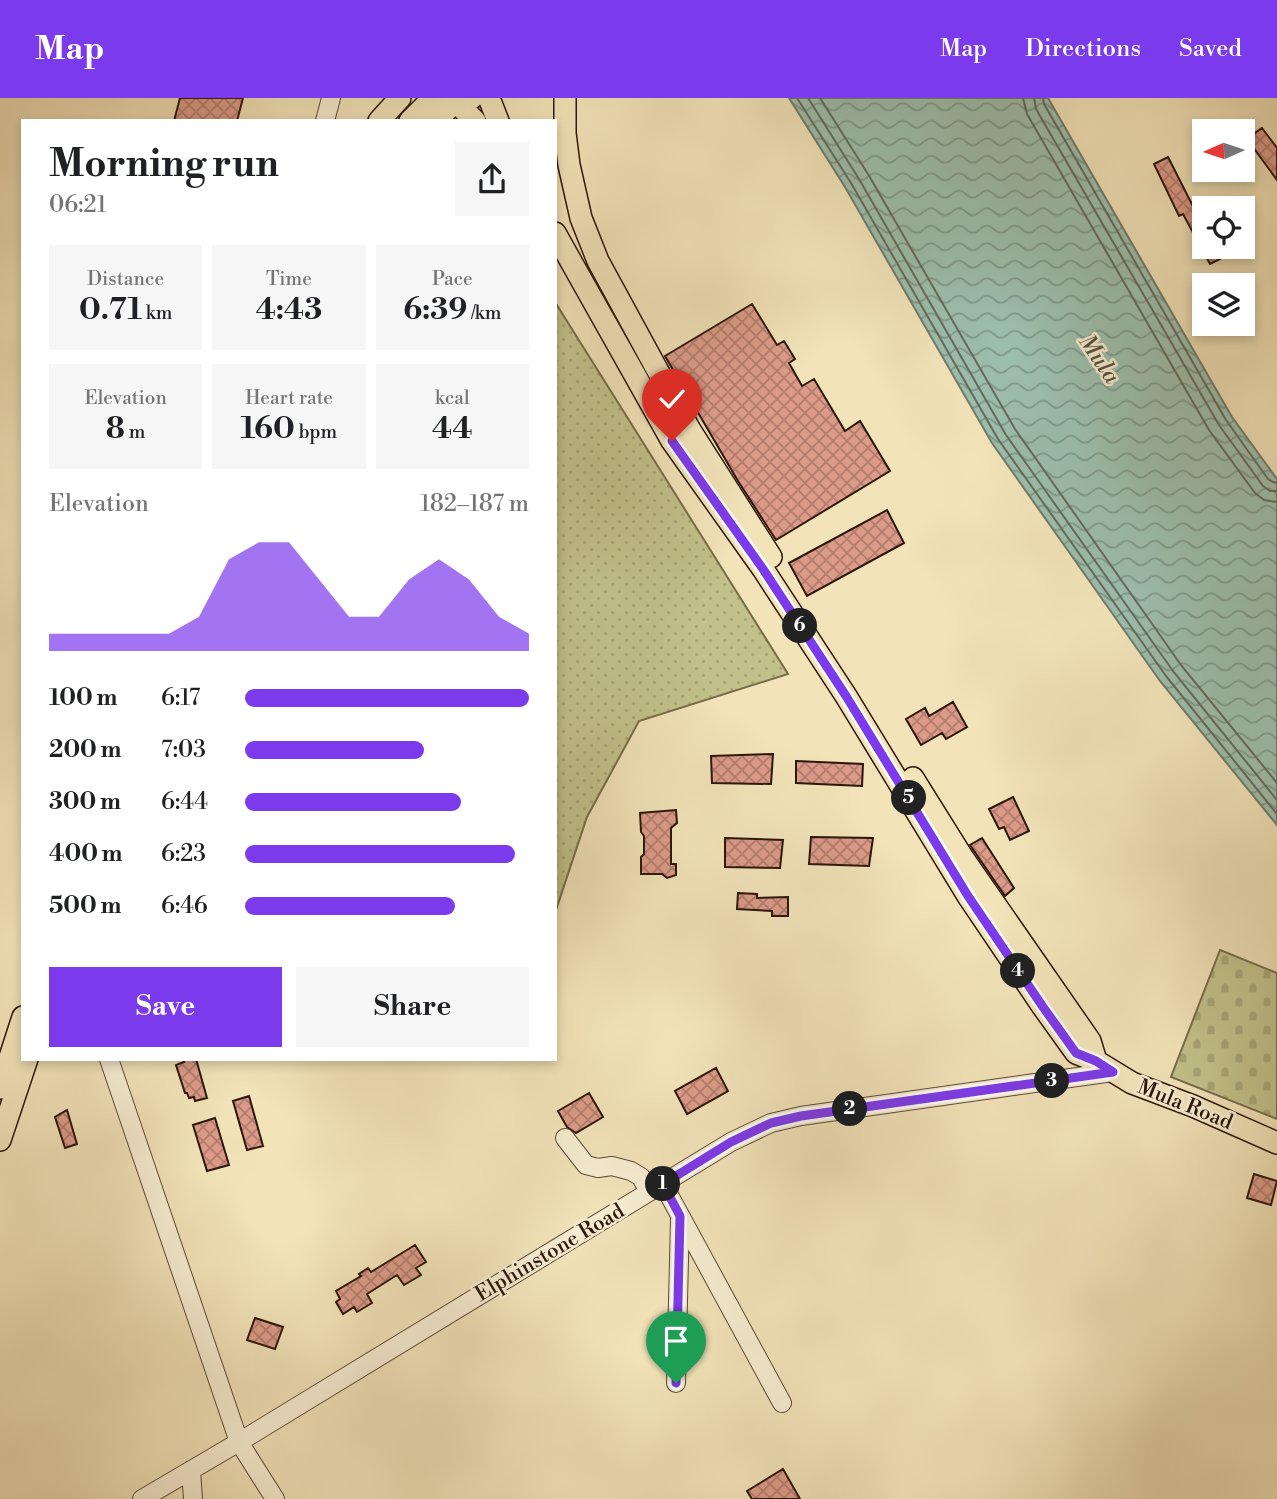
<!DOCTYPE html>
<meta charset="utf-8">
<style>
:root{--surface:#fff;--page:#f6f6f6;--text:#202124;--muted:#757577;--accent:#7c3aed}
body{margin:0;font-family:"Libre Bodoni",serif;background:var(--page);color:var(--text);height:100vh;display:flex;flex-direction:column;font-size:26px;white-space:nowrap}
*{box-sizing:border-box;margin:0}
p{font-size:23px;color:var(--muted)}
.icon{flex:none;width:38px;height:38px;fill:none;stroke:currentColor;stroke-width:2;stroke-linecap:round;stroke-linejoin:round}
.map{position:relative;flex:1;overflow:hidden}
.side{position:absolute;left:21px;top:21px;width:536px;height:942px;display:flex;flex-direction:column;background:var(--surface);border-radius:0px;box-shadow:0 4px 10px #0003}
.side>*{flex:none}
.needle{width:46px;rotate:267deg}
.tools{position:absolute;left:1192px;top:21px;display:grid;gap:14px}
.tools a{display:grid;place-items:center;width:63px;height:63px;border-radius:0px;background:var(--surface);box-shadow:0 4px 10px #0003;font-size:35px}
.pin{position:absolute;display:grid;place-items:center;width:60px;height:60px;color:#fff;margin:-72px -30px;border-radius:50% 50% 50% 0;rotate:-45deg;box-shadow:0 0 7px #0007}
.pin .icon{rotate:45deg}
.km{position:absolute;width:35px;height:35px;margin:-18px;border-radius:50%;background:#222;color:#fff;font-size:19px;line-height:35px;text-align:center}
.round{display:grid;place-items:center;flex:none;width:74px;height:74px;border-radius:0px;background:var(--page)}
.head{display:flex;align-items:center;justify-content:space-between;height:119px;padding:0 28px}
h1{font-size:38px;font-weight:700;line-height:52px}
.metrics{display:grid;grid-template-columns:repeat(3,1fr);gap:10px;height:119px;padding:7px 28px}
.metrics div{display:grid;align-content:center;border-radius:0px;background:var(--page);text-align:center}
.metrics b{font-size:30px;font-weight:700}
.metrics small{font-size:19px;font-weight:400}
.metrics p{font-size:19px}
.chart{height:196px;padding:14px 28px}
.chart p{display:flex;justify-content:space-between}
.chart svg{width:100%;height:126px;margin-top:7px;fill:var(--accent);opacity:.7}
.primary-button{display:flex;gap:14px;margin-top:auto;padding:14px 28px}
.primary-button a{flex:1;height:80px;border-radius:0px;background:var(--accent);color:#fff;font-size:28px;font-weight:700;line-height:80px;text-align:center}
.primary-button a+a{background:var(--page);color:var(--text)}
ul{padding:0 28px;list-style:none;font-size:23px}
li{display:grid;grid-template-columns:112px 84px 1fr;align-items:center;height:52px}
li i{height:18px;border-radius:9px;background:var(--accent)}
header{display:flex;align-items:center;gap:42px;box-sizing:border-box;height:98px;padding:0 35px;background:var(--accent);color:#fff}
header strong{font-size:33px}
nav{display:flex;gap:38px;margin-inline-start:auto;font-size:24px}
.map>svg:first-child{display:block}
.grass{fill:url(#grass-dots);stroke:#766c4a;stroke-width:2}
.cemetery{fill:url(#cemetery-stones);stroke:#766c4a;stroke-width:2}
.water{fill:url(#water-waves);stroke:#6f7b6b;stroke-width:2}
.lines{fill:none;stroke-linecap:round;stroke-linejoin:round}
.shore{stroke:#646a5b;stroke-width:2}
.building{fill:url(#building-cross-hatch);stroke:#2b160a;stroke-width:2}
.minor-casing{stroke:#5d4936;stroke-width:20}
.major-casing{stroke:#2b160a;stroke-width:24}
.minor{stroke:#f7edd2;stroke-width:18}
.major{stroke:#f2e3b9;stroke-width:21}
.route-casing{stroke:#fff;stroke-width:14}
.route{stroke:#7c3aed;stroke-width:9}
.labels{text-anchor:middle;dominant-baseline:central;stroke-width:5;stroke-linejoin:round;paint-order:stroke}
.street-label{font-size:21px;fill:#2b160a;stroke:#f7edd2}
.water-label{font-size:23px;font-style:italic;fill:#535143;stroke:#f7edd2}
</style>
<header>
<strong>Map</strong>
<nav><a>Map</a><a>Directions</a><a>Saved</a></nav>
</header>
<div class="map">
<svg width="1277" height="1401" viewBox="0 0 1277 1401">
<defs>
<pattern id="grass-dots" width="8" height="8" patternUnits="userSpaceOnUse" patternTransform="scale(1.75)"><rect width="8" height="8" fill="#c2c18a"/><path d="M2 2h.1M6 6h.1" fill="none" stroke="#a7a576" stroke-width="1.8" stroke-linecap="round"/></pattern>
<pattern id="cemetery-stones" width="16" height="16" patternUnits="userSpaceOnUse" patternTransform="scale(1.75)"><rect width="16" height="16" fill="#c2c18a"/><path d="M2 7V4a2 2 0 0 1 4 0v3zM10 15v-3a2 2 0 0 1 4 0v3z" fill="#a7a576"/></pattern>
<pattern id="water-waves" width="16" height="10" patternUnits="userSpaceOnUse" patternTransform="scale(1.75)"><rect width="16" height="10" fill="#9cbeac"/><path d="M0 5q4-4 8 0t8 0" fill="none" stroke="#7f998a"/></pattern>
<pattern id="building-cross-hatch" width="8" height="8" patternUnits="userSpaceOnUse" patternTransform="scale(1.75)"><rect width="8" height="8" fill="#dc9b89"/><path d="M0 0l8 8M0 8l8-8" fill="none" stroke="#b37d6e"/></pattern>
</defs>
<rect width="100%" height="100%" fill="#f2e3b9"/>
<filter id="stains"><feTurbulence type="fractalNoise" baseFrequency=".00286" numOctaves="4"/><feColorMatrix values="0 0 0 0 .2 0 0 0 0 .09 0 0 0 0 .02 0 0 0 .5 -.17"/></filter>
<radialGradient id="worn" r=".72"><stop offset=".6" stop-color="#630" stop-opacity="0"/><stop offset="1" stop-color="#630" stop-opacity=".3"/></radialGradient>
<path class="grass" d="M555 204 788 576 639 623 587 719 555 815Z"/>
<path class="cemetery" d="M1220 852 1277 875V1021L1171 979Z"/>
<path class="water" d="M789 0H1048L1232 319 1277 381V727L1160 583 992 345 845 89Z"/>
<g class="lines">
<path class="shore" d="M797 0 851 85 998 341 1166 578 1277 716
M808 0 859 81 1006 337 1173 573 1277 702
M820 0 868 76 1015 331 1181 567 1277 685
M1023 0 1027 16 1209 332 1255 395 1264 402 1277 404
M1034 0 1036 11 1219 327 1263 388 1270 393H1277
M1043 0 1044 6 1226 322 1268 381 1273 384 1277 385"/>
</g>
<path class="building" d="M180 0H243L237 23H174Z
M1262 30 1277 50V82L1247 41Z
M1168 59 1204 130V149H1214L1220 161 1210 166 1183 116 1179 118 1154 66Z
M752 206 777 247 784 243 795 261 789 265 802 288 814 281 845 333 860 323 890 373 776 442 738 383 665 258Z
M887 412 904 445 807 498 789 465Z
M953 604 967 629 946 641 942 635 921 647 906 621 925 610 929 618Z
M773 656 771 686 712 685 711 658Z
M796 663 863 666 862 688 796 685Z
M1013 699 1029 733 1010 742 1004 729 999 731 989 711Z
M676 712 677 725 671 730V766H676V777L667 780 662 776H641V759L644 756V738L641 734 640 715Z
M811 739 873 740 869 768 809 766Z
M725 740 783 742 780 770 725 769Z
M982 740 1014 790 1005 798 970 747Z
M738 795 757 796V800L788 799V818H772V813L737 811Z
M183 961H196L207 1000 195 1003 194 999 189 1000 187 995H185L176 967 184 964Z
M716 970 728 993 687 1016 675 993Z
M589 995 603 1019 576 1035 567 1029 558 1013Z
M249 998 263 1048 247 1052 233 1003Z
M67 1012 77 1046 65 1050 55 1019Z
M215 1020 229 1067 207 1073 193 1027Z
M1254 1076 1277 1083 1271 1107 1247 1100Z
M415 1147 426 1164 416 1170 421 1177 404 1187 397 1177 367 1196 372 1205 357 1214 354 1209 343 1216 336 1204 340 1201 336 1193 361 1178 359 1176 368 1170 371 1174Z
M255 1220 283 1229 275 1251 247 1242Z
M783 1371 800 1401H752L747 1393Z"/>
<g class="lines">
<g class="minor-casing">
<path id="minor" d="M325 23 331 0
M109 961 239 1344 275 1401
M565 1040 586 1067 598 1070 612 1068 631 1073 641 1079 649 1094
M663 1086 782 1305
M676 1285 680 1121
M191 1372 193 1401
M142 1401 239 1344 731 1044 771 1025 801 1018 1113 974"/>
</g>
<g class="major-casing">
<path id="major" d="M442 0C452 6 462 6 472 0
M489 0 498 23
M565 0V35L569 67 581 120 598 163 690 332 771 459
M457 5 475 23
M379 23 400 0
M410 23 433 0
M437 23 453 5
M555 135 672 343 763 471 846 598 968 798 1043 909 1076 955 1096 963 1132 985 1193 1008 1277 1045
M913 680 963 760 1090 943 1096 963
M0 990 23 919
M0 1042 27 961"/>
</g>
<use href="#minor" class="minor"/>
<use href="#major" class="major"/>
</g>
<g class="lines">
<g class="route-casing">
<path id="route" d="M672 343 763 471 846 598 968 798 1043 909 1076 955 1096 963 1113 974 801 1018 771 1025 731 1044 663 1086 680 1118 676 1285"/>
</g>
<use href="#route" class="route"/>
</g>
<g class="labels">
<g class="street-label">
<text transform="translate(1185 1007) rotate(22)">Mula Road</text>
<text transform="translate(550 1155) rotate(-31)">Elphinstone Road</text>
</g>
<g class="water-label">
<text transform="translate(1099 261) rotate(56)">Mula</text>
</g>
</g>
<rect width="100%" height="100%" filter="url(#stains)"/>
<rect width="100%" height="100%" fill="url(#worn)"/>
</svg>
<div class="tools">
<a><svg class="needle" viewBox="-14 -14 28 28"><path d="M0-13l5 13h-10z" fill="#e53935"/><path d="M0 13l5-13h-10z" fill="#757577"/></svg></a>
<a><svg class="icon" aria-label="locate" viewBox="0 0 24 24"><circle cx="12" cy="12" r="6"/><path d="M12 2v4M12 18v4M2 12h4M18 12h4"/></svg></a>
<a><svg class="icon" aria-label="layers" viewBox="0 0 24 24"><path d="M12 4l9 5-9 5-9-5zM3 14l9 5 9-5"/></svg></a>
</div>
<div class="pin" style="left:676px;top:1285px;background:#1e9e55"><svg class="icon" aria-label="arrive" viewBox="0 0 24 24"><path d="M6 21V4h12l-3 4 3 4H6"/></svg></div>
<div class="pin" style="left:672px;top:343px;background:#d93025"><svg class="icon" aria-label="check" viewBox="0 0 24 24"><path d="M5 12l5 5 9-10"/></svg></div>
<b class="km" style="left:663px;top:1086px">1</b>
<b class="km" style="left:850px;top:1011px">2</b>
<b class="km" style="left:1052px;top:983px">3</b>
<b class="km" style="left:1018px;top:873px">4</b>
<b class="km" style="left:909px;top:700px">5</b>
<b class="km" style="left:800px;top:528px">6</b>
<section class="side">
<div class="head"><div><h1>Morning run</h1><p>06:21</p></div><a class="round"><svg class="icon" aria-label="share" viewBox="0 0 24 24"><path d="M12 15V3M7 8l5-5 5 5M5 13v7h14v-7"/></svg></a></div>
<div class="metrics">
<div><p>Distance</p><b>0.71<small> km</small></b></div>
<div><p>Time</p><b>4:43</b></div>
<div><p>Pace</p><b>6:39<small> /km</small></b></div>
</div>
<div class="metrics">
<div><p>Elevation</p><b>8<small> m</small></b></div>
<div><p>Heart rate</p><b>160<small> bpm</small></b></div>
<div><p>kcal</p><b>44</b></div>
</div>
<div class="chart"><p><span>Elevation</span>182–187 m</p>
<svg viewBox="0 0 160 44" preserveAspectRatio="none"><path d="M0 44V38L10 38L20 38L30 38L40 38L50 32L60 12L70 6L80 6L90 19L100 32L110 32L120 19L130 12L140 19L150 32L160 38V44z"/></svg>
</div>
<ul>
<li><b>100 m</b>6:17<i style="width:100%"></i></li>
<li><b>200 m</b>7:03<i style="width:63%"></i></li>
<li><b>300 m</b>6:44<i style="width:76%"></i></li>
<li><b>400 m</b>6:23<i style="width:95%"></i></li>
<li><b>500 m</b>6:46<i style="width:74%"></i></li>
</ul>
<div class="primary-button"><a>Save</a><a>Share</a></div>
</section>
</div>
